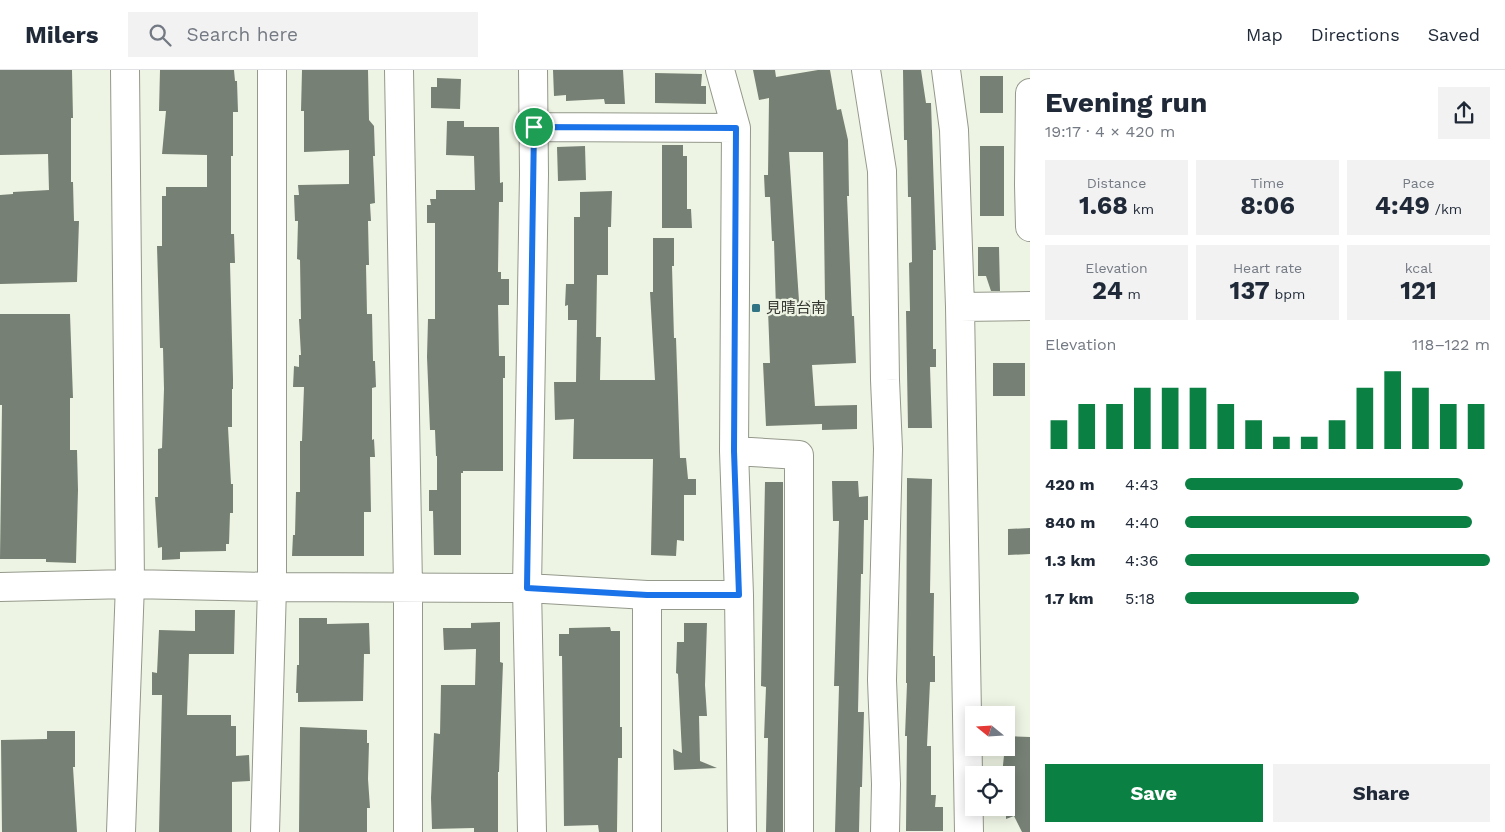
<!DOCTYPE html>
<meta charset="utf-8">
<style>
:root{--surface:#fff;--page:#f2f2f3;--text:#1f2937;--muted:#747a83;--line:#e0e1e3;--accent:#0b8043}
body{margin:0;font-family:"Work Sans","Noto Sans JP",sans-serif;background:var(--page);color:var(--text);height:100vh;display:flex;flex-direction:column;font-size:19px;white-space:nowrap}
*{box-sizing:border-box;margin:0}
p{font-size:16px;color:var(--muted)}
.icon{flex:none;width:28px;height:28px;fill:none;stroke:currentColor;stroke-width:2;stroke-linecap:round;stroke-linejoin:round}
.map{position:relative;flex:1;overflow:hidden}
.side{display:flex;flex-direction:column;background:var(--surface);width:475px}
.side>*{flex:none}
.needle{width:32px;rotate:288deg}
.buttons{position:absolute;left:965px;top:636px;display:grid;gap:10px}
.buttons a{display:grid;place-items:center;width:50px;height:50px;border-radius:0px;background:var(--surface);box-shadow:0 2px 12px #0003;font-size:25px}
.pin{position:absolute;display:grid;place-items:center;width:42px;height:42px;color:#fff;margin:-21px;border:2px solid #fff;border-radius:50%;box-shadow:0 1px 5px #0007}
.round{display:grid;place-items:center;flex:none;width:52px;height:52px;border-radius:0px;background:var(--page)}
.overview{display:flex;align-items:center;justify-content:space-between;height:85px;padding:0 15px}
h1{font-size:28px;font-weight:700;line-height:38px}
.figures{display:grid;grid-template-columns:repeat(3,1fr);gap:8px;height:85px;padding:5px 15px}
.figures div{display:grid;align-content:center;border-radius:0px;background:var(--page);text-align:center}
.figures b{font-size:25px;font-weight:700}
.figures small{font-size:14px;font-weight:400}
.figures p{font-size:14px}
.chart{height:140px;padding:10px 15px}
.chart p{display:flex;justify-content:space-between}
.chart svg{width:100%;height:90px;margin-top:5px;stroke:var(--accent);stroke-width:6}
.cta{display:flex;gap:10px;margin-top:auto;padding:10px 15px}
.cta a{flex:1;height:58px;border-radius:0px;background:var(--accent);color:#fff;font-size:20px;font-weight:700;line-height:58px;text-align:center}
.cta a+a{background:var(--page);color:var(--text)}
ul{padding:0 15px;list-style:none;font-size:16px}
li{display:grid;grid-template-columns:80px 60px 1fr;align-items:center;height:38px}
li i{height:12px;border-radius:6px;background:var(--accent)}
header{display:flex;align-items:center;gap:30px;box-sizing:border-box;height:70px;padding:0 25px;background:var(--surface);border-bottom:1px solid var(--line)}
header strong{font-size:24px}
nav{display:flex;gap:28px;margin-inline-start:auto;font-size:18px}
.search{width:350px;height:45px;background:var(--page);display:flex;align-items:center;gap:12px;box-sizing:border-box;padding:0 18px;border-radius:0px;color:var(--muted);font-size:19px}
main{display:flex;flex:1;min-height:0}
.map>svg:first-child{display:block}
.building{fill:#768074;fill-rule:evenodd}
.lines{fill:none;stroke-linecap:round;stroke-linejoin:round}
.minor-casing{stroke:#94998b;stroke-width:30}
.minor{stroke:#fff;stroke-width:28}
.route-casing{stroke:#fff;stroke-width:10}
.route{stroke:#1a73e8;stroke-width:6}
.poi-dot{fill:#317585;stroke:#eef4e4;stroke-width:2}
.labels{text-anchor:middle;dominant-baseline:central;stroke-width:4.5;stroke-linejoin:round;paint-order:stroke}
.poi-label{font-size:15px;fill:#33352f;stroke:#eef4e4;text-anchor:start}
</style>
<header>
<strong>Milers</strong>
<div class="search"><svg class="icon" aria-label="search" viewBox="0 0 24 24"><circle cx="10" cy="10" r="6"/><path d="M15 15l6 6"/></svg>Search here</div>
<nav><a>Map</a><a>Directions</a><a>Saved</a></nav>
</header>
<main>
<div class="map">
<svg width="1030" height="762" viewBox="0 0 1030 762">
<rect width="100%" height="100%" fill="#eef4e4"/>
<path class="building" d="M0 0H72L73 48H71V112H73L74 151H79L77 212 0 214V125L13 124V122L49 120 48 84 0 85Z
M160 0H234L235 11H237L238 42H233V86H231V164H234L235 193H230L233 309V319H232V357H228L231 414H233V443H230L229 474H226V481L180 482V489L162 490V477L158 478 155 427H158V379L162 378 164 319 163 278H160L157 176H162V126H166V117H207V85L162 84 166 41H159Z
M302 0H368L369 50 374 56 375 86H373L375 133 370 134 371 151H368L369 195H366L367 244H372L373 291H375L376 317 372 318V370L374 369 375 387H370L371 442H364V486H292L293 465H295L296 422H300V371H302L304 317H293L294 296 299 297V285H301L299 249H301L300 190 297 189 298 151H295L294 125H299L298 115 349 114V80L304 82V41H301Z
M553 0H623L625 34H605L604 29 566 31V25L554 26Z
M753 0H775L776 7 818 0H830L837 40 841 39 848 70 849 126H847L852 246H854L856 293 812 295 815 336 857 335V359L822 360V354L766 356 763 293H770L768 240H776L774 171H772L770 127H765L764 105H768L769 28 759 30ZM789 82H823L825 230 799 231Z
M903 0H921L926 33H931L936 180H933V279H936V297H930L932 358H908L906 241H910L909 193 912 192 911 127H908L907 70H904Z
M655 3 702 4 701 16H706V34L655 33Z
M980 6H1003V43H980Z
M437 8 461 9 460 39 431 38V17H437Z
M447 51H464V57H499L500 113 503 112V132H499L498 202H501V209H509V235H498L499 286H505V308H503V401H463V403H461V485H434L433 441H429V420H437V386H436L435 360H430L427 287 428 249H435V153H427V135H431L430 129H436V120H475L474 86 446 85Z
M662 75H683V86H687V139H691L692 158H662Z
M585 76 586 110 558 111 557 77Z
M980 76H1004V146H980Z
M612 121 611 157H608V205H597L596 267H601L600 310H655L650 222H653V168H674V196H672L674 268H676L680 388H686L688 409H696V425H684V471L677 470 676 486 651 485 653 389H573L574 349 555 350 554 312H576L577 250H568V235L565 236 566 214H574V147H580V122Z
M978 177H999L1000 221H991L986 206H978Z
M0 244H70L73 328H70V380H77L78 420 76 493 46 492V489H0L2 335H0Z
M993 293H1025V326H993Z
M907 408 932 409 930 523H934L933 586H935V612H930L927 676H931V725H936L935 737H943V761H906L907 666H905L907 613H906Z
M832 411H858L859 427 868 426V450H864L863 504H861L858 642H864L862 717H860L859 762H835L839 616H834L839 451H833Z
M765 412H783V762H766L768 668H764L766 617 761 616Z
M1030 458V484L1008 485V459Z
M195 540H235L234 584H189L187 645H231V656H236V686L249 685 250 711 232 712V762H159L162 625H152V602L157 603 159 560 195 561Z
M299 548H327V554L369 553 370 584H364L363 631 298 632V623H296L297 595H299Z
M500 552V592L503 593 499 702H498V762H474V758L432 759 431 728 434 663 440 664 441 615H475L476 579 444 580 443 558H471V553Z
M684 553H707L705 615 707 646H699L700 691 717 698 674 700 673 679 682 683 678 604 676 603 677 572H684Z
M610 557 611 561H620V657H622V688H618L617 762H599L598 755 564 756 562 586H559V564H569V558Z
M300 657 367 660V673H369L368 709 370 738H367V762H299Z
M47 661H75V697H73L77 762H2L1 670 47 669Z
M1006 666 1030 667V762H1022L1014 746 1006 749V705H1002Z"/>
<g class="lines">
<g class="minor-casing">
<path id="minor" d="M399 0 408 517V762
M720 0 736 58 734 381 739 525 742 762
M866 0 882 101 885 310 888 379 882 610 886 714 885 762
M946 0 954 60 960 237 969 762
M1030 23 1029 115 1030 157
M533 57 736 58
M960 237 1030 236
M734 381 799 385V762
M0 517 130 514 272 517 527 518 647 525H739
M647 525V762
M121 762 130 514 125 0
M265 762 272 517V0
M532 762 527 518 534 104 533 0"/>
</g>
<use href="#minor" class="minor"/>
</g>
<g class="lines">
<g class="route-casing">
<path id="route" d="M534 57 736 58 734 381 739 525H647L527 518Z"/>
</g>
<use href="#route" class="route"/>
</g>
<rect class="poi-dot" x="751" y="233" width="10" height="10" rx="2.5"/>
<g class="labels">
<g class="poi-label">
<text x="766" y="238">見晴台南</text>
</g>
</g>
</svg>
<div class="buttons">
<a><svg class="needle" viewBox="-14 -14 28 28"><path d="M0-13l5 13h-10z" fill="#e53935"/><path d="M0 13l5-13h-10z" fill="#747a83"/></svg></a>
<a><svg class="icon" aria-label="locate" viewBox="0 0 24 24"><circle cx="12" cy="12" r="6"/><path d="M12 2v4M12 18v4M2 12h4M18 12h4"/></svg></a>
</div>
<div class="pin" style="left:534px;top:57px;background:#1e9e55"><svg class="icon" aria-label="arrive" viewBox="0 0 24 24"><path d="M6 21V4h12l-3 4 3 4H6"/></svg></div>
</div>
<section class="side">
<div class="overview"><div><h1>Evening run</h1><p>19:17 · 4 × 420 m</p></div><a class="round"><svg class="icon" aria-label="share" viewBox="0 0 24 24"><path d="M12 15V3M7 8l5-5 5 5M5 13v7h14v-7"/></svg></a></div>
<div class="figures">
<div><p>Distance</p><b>1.68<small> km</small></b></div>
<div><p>Time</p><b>8:06</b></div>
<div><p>Pace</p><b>4:49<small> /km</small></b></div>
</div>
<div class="figures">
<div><p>Elevation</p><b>24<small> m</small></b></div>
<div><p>Heart rate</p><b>137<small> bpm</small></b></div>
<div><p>kcal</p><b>121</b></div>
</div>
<div class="chart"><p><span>Elevation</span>118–122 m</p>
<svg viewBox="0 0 160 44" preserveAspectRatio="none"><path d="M5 44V30M15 44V22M25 44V22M35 44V14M45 44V14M55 44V14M65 44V22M75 44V30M85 44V38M95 44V38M105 44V30M115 44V14M125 44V6M135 44V14M145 44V22M155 44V22"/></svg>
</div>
<ul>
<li><b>420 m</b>4:43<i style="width:91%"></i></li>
<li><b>840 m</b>4:40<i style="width:94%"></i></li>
<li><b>1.3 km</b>4:36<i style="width:100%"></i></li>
<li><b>1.7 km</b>5:18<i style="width:57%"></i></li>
</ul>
<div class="cta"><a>Save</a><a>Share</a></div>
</section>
</main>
